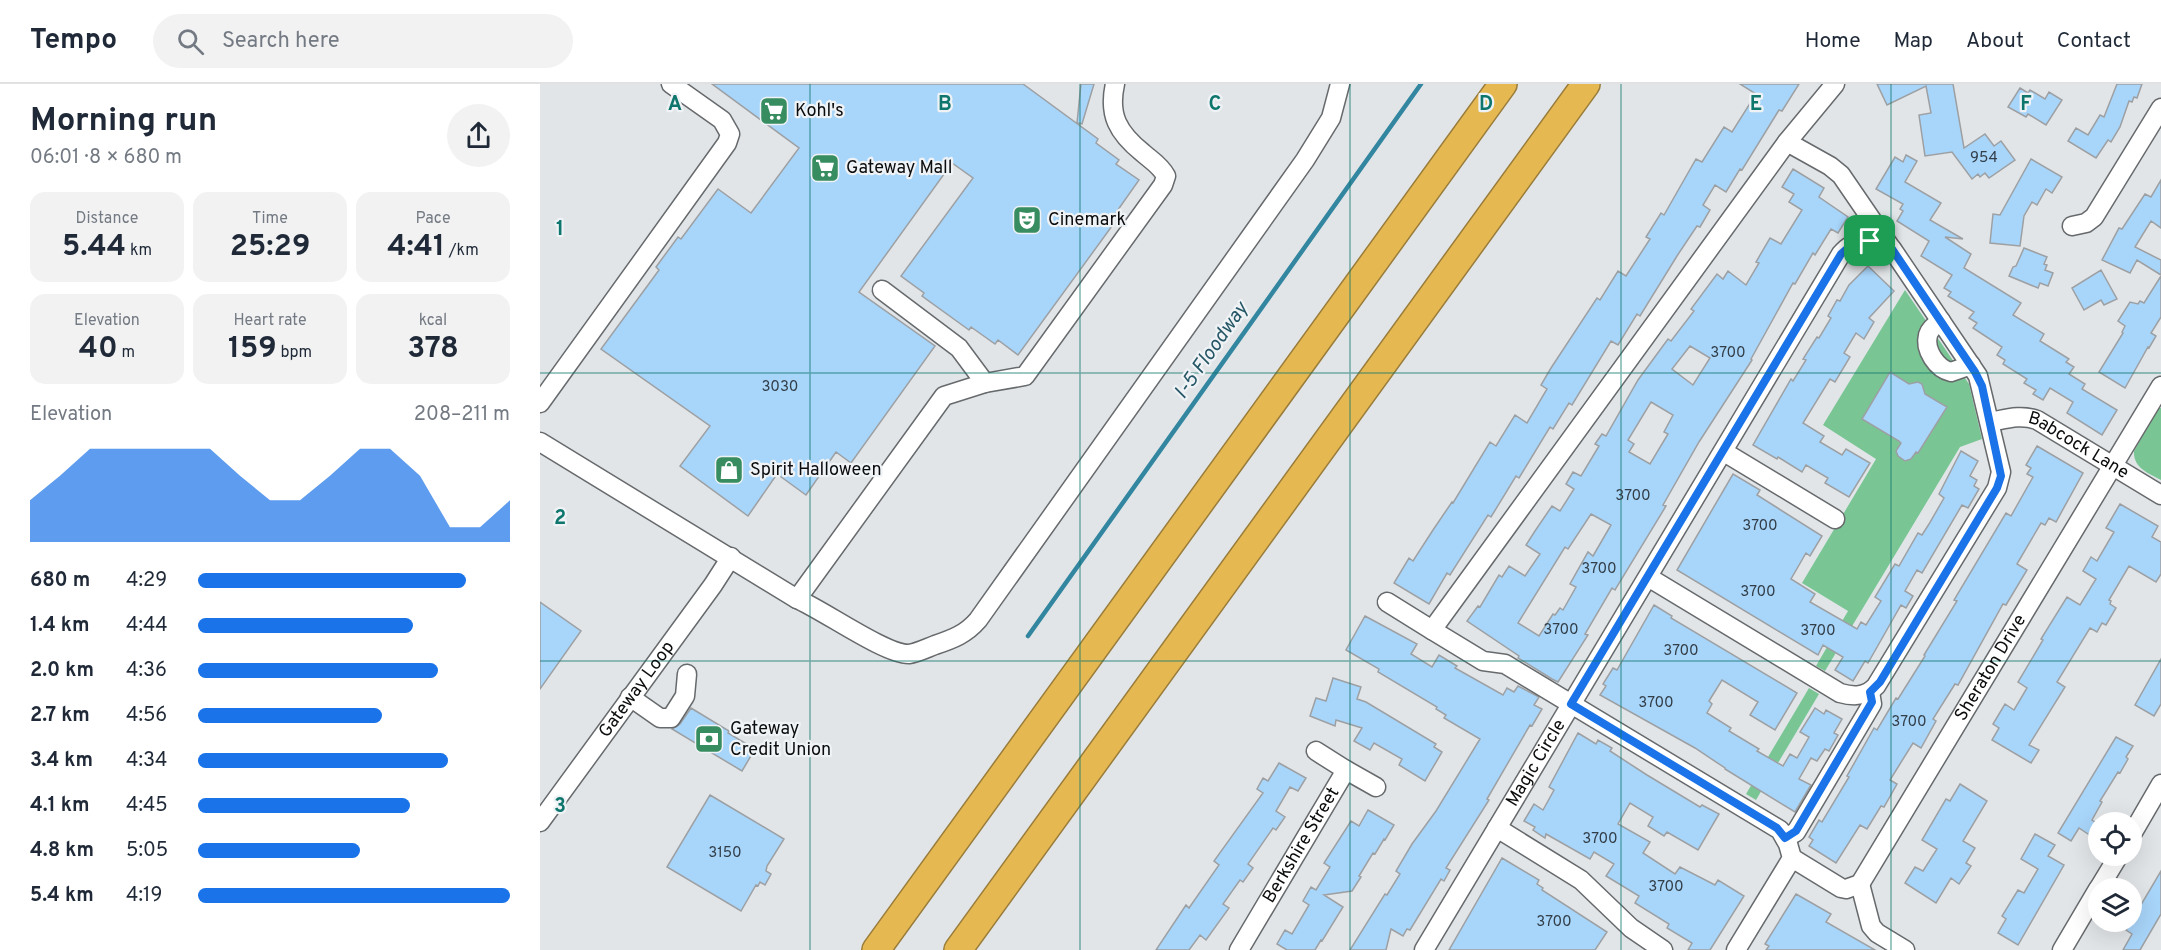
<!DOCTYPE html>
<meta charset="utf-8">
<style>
:root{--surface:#fff;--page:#f2f2f3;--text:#1f2937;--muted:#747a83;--line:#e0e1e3;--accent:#1a73e8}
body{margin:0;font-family:Overpass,sans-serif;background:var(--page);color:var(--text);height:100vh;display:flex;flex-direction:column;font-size:22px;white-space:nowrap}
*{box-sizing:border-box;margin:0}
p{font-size:20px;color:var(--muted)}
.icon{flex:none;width:33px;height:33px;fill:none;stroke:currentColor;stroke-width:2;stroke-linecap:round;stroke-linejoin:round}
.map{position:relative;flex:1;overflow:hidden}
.drawer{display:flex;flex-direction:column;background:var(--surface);width:540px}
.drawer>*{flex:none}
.fabs{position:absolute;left:1548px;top:728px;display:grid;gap:12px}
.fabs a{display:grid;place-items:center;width:54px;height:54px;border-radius:50%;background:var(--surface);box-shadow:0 6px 24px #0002;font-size:30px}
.pin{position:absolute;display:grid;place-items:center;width:51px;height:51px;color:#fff;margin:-26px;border-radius:12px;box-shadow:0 3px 9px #0006}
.round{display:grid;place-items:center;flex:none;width:63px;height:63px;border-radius:32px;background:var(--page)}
.overview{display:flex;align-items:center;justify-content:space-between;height:102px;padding:0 30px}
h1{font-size:33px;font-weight:700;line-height:45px}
.stats{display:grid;grid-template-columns:repeat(3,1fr);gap:9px;height:102px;padding:6px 30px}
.stats div{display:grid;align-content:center;border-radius:15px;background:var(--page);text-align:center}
.stats b{font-size:30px;font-weight:700}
.stats small{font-size:16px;font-weight:400}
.stats p{font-size:16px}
.chart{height:168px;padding:12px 30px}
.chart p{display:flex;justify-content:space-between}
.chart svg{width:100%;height:108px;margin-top:6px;fill:var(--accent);opacity:.7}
ul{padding:0 30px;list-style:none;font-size:20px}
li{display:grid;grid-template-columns:96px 72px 1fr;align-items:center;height:45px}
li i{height:15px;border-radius:8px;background:var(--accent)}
header{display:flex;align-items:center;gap:36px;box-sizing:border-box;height:84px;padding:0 30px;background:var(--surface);border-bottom:2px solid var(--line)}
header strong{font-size:28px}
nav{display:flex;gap:33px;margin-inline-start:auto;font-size:21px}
.search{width:420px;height:54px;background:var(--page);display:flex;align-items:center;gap:15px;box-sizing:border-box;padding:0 21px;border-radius:33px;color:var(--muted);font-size:22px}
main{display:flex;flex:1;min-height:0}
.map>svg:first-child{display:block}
.green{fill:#79c694}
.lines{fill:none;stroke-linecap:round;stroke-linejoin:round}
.stream{stroke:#3286a0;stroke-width:4.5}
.building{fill:#a8d5fa;stroke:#9da0a3;stroke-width:1.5;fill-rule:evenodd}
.minor-casing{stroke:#676a6c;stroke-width:21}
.highway-casing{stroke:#997c3a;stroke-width:30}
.minor{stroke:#fff;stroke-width:18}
.highway{stroke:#e5b852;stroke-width:27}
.route-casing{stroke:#fff;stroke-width:12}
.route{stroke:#1a73e8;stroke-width:8}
.grid{fill:none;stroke:#0f766e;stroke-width:1.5;stroke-opacity:0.55}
.labels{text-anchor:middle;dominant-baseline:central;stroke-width:4.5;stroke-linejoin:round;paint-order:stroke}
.number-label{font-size:15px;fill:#323e48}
.poi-label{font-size:18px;fill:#0b0c0d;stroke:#eff3f5;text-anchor:start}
.street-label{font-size:18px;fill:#0b0c0d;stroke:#eff3f5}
.water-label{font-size:20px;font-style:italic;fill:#255666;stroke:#eff3f5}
.grid-label{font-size:20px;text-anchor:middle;font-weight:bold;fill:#0f766e;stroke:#eff3f5;stroke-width:4.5;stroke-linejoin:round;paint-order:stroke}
</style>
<header>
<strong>Tempo</strong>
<div class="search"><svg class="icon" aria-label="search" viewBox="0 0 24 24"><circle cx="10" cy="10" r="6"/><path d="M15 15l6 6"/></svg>Search here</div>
<nav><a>Home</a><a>Map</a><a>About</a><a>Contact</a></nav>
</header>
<main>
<section class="drawer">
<div class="overview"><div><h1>Morning run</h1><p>06:01 · 8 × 680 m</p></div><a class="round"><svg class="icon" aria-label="share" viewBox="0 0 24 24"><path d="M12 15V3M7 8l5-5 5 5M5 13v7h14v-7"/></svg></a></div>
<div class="stats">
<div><p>Distance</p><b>5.44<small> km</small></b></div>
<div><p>Time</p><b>25:29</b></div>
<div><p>Pace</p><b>4:41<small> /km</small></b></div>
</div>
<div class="stats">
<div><p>Elevation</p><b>40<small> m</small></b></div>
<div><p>Heart rate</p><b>159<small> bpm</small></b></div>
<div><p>kcal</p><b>378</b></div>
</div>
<div class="chart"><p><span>Elevation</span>208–211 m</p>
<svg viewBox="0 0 160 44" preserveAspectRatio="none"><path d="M0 44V27L10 17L20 6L30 6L40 6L50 6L60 6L70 17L80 27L90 27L100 17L110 6L120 6L130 17L140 38L150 38L160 27V44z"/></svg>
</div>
<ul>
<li><b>680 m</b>4:29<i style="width:86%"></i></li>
<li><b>1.4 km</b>4:44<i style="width:69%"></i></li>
<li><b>2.0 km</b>4:36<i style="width:77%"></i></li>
<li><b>2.7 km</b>4:56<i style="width:59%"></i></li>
<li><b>3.4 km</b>4:34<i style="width:80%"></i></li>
<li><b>4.1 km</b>4:45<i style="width:68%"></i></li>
<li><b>4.8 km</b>5:05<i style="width:52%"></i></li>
<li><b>5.4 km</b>4:19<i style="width:100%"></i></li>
</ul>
</section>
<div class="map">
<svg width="1621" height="866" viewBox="0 0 1621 866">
<rect width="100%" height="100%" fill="#e2e5e8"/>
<path class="green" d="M1365 206 1429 300 1442 355 1420 363 1285 587 1276 582 1308 527 1262 499 1336 375 1283 341Z
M1619 323 1621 324V396C1608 389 1593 384 1594 367Z
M1269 604 1279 610 1216 716 1206 710Z"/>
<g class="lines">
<path class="stream" d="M488 552 881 0"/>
</g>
<path class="building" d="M172 0H483L558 55 556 59 579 76 576 80 599 96 568 140 572 142 478 271 458 256 455 260 431 243 429 246 382 212 384 209 361 192 433 94 412 79 319 208 395 262 311 379 296 368 266 411 237 390 208 432 140 382 170 342 61 265 119 186 116 183 138 153 141 155 178 105 211 129 259 64Z
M541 0H554L542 40 537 39Z
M1200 0H1259L1242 27 1239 26 1202 86 1200 85 1186 108 1175 101 1163 121 1170 126 1160 143 1157 142 1137 172 1100 232 1097 230 1078 261 1071 257 1032 321 1029 319 1013 345 1010 343 979 394 976 392 951 433 948 431 910 491 907 489 889 520 854 499 869 474 873 477 893 446 912 418 913 419 950 358 956 362 975 331 987 339 1007 305 1001 301 1011 284 1057 214 1060 216 1078 187 1086 192 1110 155 1106 153 1121 129 1124 131 1156 75 1162 78 1184 43 1192 48 1216 10Z
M1337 0H1413L1424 64 1445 50 1454 62 1461 57 1475 76 1449 94 1445 89 1440 93 1438 90 1432 95 1412 68 1385 72 1379 31 1391 29 1386 2 1347 21Z
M1577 0H1602L1597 14 1594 13 1592 18 1589 17 1580 43 1571 58 1568 56 1556 74 1528 57 1536 44 1548 51 1560 31 1564 33Z
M1480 4 1488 9 1490 6 1505 15 1509 8 1522 16 1506 41 1488 30 1486 33 1468 23Z
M1366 71 1377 77 1365 98 1401 119 1390 136 1423 155 1405 153 1431 170 1424 184 1481 219 1473 231 1504 250 1500 257 1529 275 1526 278 1534 283 1529 290 1545 300 1542 305 1577 326 1562 351 1527 329 1533 318 1510 304 1503 316 1493 310 1496 306 1484 299 1487 295 1463 280 1465 276 1457 271 1462 263 1433 244 1437 239 1429 234 1434 228 1408 212 1411 208 1404 204 1412 191 1381 172 1389 157 1357 137 1363 127 1360 125 1363 120 1336 105 1355 73 1363 78Z
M1491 75 1522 93 1512 109 1506 105 1497 121 1492 118 1484 132 1480 162 1450 159 1453 130 1460 131Z
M1253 85 1284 104 1279 113 1308 133 1298 149 1291 145 1275 171 1273 169 1255 200 1253 199 1211 275 1212 276 1159 358 1123 421 1126 422 1075 506 1072 504 1045 550 1048 551 1018 598 1012 595 978 574 979 572 927 537 938 522 940 523 959 491 962 493 969 482 985 492 1000 470 986 461 995 447 1012 422 1020 427 1034 405 1026 400 1033 388 1041 392 1059 362 1055 360 1062 350 1066 352 1098 296 1128 255 1131 257 1154 227 1151 225 1177 190 1183 195 1188 187 1206 201 1219 179 1216 178 1230 154 1241 160 1262 126 1249 118 1254 110 1242 103ZM1150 262 1170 274 1153 301 1132 285ZM1111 318 1133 331 1124 348 1128 350 1110 380 1089 368 1094 360 1088 356ZM1051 430 1071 441 1053 472 1048 468 1030 500 1036 503 1023 526 1020 524 1015 531 1013 530 999 552 978 539 1025 463 1028 465Z
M1621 96V144L1611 137 1595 163 1621 176V191L1597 176 1590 189 1562 176 1579 144 1582 145 1605 110 1611 113Z
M1484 164 1507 173 1504 180 1507 181 1505 186 1513 189 1508 202 1500 199 1498 204 1469 192 1473 183 1476 182Z
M1328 182 1354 207 1329 234 1334 238 1324 255 1316 249 1304 269 1310 273 1295 298 1290 295 1263 339 1284 352 1280 358 1302 371 1306 365 1330 379 1309 413 1285 399 1288 394 1266 381 1262 388 1238 373 1237 375 1213 361 1251 295 1253 297 1266 276 1263 275 1277 253 1279 254 1291 234 1288 232 1297 216 1300 217 1309 201Z
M1561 186 1577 215 1564 221 1561 216 1544 226 1532 204Z
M1621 192V233L1611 249 1616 252 1609 264 1608 263 1585 304 1559 288 1583 249 1582 248 1585 242 1578 237 1590 218 1598 220 1600 217 1604 219Z
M1350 288 1369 300 1378 298 1382 300 1385 310 1407 323 1378 369 1376 368 1371 375 1365 377 1358 372 1356 367 1361 359 1359 357 1322 335Z
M1497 362 1543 389 1516 438 1509 434 1505 441 1501 439 1477 480 1487 486 1466 521 1463 520 1418 601 1415 600 1393 635 1396 637 1381 664 1373 659 1350 696 1357 700 1344 723 1341 722 1327 745 1320 741 1296 779 1269 762 1273 756 1269 753 1279 736 1282 738 1309 693 1307 692 1334 644 1337 646 1356 614 1358 615 1385 572 1384 571 1417 517 1414 516 1466 429 1471 432 1493 393 1487 390 1491 384 1486 381Z
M1421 367 1438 377 1430 392 1437 396 1434 402 1439 405 1428 424 1422 421 1382 489 1377 486 1365 507 1373 512 1366 524 1361 521 1328 579 1325 577 1313 597 1295 586 1303 573 1283 561 1278 571 1137 486 1193 390 1220 406 1217 411 1282 452 1270 472 1266 469 1251 495 1275 510 1270 518 1317 545 1321 538 1326 541 1341 517 1335 513 1355 480 1359 482 1378 449 1382 451 1389 440 1404 414 1399 410Z
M1580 420 1618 442 1612 453 1621 458V490L1616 498 1589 482 1569 516 1571 517 1570 520 1576 524 1566 541 1562 539 1557 548 1550 544 1517 598 1525 603 1489 661 1499 666 1491 679 1452 656 1459 644 1453 640 1465 620 1474 626 1487 604 1478 598 1503 556 1501 555 1527 513 1540 521 1556 495 1543 487 1551 473 1557 477 1574 448 1566 444Z
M0 518 41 547 0 605Z
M1114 521 1132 532 1131 534 1257 609 1235 646 1210 631 1218 618 1182 596 1169 617 1172 620 1167 629 1191 644 1189 647 1219 665 1217 667 1243 682 1250 670 1257 674 1269 653 1260 648 1275 624 1284 630 1286 626 1302 635 1294 649 1298 651 1289 667 1285 665 1277 677 1271 674 1259 695 1271 701 1255 728 1185 685V684L1155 664 1060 611 1066 602 1063 600 1073 584 1077 586Z
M825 532 877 560 871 570 892 583 899 571 917 582 915 584 963 611 967 604 974 608 978 602 999 613 994 621 1002 625 992 642 990 641 947 715 949 716 906 784 910 786 904 797 901 795 870 846 867 845 863 852 851 845 846 866H810L845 810 847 811 860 790 856 787 872 760 896 727 940 655 904 634 906 631 896 625 897 623 838 588 839 585 806 566Z
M1621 575V620L1614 632 1595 621Z
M793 594 821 603 817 615 826 618 896 660 894 663 902 668 885 697 859 681 862 675 834 659 830 666 814 657 822 644 796 636 795 642 770 632 776 614 786 617Z
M151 624 189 647 188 649 215 665 202 687 132 645 140 640Z
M1038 649 1056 660 1058 656 1072 664 1070 667 1107 691 1160 723 1162 721 1179 730 1158 766 1127 748 1124 752 1108 742 1113 733 1090 719 1078 740 1110 758 1103 769 1135 790 1140 783 1175 801 1178 796 1204 812 1170 866H1148L1152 859 1127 844 1129 840 1095 819 1099 812 1066 792 1074 780 1054 768 1050 775 1006 750 1005 754 993 746 995 743 984 737 994 720 1003 726 1014 706 1009 703Z
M1576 653 1593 662 1586 673 1588 675 1580 689 1578 688 1560 717 1562 718 1552 736 1558 740 1551 752 1539 744 1531 757 1518 749Z
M739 679 766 694 758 707 750 703 736 727 745 733 736 746 733 744 708 780 713 784 703 798 700 796 683 820 689 824 666 856 660 851 649 866H616L646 821 649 824 679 781 674 777 723 709 717 705 723 694 728 697Z
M1420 700 1447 717 1423 757 1435 764 1426 779 1431 782 1419 800 1411 794 1396 819 1365 799 1375 783 1383 787 1397 765 1382 756 1406 715 1410 717Z
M170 711 244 755 227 782 226 787 231 790 225 801 220 798 218 802 216 801 201 827 127 783Z
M828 726 854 741 845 756 844 755 835 770 833 769 819 792 821 793 812 807 784 811 803 823 782 857 781 856 775 866H747L737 860 745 846 752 850 769 821 763 817 771 803 776 806 790 783 784 779 811 737 819 742Z
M1495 750 1515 761 1508 772 1524 781 1478 861 1458 849 1466 835 1462 832 1478 806 1484 809 1498 785 1481 775Z
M962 774 999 796 997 800 1003 804 1002 806 1067 848 1055 866H909Z
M1621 787V830L1600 866H1583L1592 850 1586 846Z
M1256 810 1291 830 1286 838 1335 866H1226L1229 862 1225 860Z"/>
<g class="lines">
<g class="minor-casing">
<g id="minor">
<path d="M1247 58 1295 0"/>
<path d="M1532 142 1546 139 1554 133 1621 24"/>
<path d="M342 206 419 264 445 299"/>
<path d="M1401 237C1396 241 1390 244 1388 251 1384 266 1397 285 1411 288L1431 281"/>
<path d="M0 319 187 59 190 50 182 36 131 0"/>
<path id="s1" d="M1450 338C1466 335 1481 330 1497 336L1621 411"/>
<path d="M0 358 257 515C283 526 346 571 369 570 377 569 387 564 395 561 413 555 426 550 438 536L765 76 791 34 800 0"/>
<path d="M1184 368 1295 435"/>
<path d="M257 515 404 312 445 299 485 292 623 101 626 92C620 81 612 77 603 69 578 49 568 31 575 0"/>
<path d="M847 518 892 546"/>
<path d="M90 613 120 634H131L145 612 147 590"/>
<path d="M776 667 806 686"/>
<path id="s2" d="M0 738 173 501 191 473"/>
<path d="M957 744 1041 796 1091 844 1123 866"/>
<path d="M1592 750 1621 700"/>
<path d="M1245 754 1256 748 1332 620 1330 608"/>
<path id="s3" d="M1252 774 1301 804 1306 805 1320 800 1621 302"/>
<path d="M1320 800 1331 842 1337 849 1365 866"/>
<path d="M1559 804 1579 771"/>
<path id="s4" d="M699 866 806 686 836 703"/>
<path id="s5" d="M884 866 1301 170C1315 153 1335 155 1352 165L1438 292 1461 388 1457 404 1336 602C1326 613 1314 613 1300 609L1108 493"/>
<path d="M1196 866 1252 774 1248 760 1240 746 965 580 943 577 892 546 1247 58 1290 82 1301 91 1351 164"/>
<path d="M1522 866 1558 805"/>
</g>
</g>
<g class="highway-casing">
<path id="highway" d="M336 866 963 0
M418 866 1046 0"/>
</g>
<use href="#minor" class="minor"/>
<use href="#highway" class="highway"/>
</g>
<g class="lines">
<g class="route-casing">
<path id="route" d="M1330 157 1339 158 1352 165 1435 288 1442 302 1461 392 1457 404 1340 598 1330 608 1332 618 1256 747 1245 754 1237 744 1031 620 1301 170 1308 164Z"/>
</g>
<use href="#route" class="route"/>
</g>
<path class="grid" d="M270 0V866M540 0V866M810 0V866M1081 0V866M1351 0V866M0 289H1621M0 577H1621"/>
<defs>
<g id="supermarket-square" transform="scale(1.5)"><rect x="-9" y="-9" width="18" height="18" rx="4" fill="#388d60" stroke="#eff3f5"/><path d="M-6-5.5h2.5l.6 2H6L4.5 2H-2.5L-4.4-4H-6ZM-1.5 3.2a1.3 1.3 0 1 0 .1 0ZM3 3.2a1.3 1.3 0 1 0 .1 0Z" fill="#fff"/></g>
<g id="theatre-square" transform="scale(1.5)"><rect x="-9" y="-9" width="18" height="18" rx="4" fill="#388d60" stroke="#eff3f5"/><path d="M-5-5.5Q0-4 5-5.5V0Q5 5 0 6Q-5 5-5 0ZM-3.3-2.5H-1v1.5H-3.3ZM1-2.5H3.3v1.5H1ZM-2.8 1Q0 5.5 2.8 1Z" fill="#fff"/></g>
<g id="shop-square" transform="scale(1.5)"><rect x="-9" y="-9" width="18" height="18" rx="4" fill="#388d60" stroke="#eff3f5"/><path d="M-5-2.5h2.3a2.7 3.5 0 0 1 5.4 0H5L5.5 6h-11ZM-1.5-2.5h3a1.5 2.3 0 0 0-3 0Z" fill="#fff"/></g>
<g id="bank-square" transform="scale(1.5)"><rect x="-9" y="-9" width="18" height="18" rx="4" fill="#388d60" stroke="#eff3f5"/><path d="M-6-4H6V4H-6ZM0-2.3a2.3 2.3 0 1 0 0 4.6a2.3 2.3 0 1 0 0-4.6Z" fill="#fff"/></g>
</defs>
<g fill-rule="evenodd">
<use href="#supermarket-square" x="234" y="27"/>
<use href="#supermarket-square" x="285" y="84"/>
<use href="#theatre-square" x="487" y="136"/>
<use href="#shop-square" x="189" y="386"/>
<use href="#bank-square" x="169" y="655"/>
</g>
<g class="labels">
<g class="number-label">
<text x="1444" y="74">954</text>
<text x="1188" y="269">3700</text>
<text x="240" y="303">3030</text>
<text x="1093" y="412">3700</text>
<text x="1220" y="442">3700</text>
<text x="1059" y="485">3700</text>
<text x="1218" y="508">3700</text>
<text x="1021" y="546">3700</text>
<text x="1278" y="547">3700</text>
<text x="1141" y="567">3700</text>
<text x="1116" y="619">3700</text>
<text x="1369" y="638">3700</text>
<text x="1060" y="755">3700</text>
<text x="185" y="769">3150</text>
<text x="1126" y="803">3700</text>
<text x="1014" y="838">3700</text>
</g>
<g class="poi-label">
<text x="255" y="27">Kohl's</text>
<text x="306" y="84">Gateway Mall</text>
<text x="508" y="136">Cinemark</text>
<text x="210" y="386">Spirit Halloween</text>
<text x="190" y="645">Gateway<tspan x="190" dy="21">Credit Union</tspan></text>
</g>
<g class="street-label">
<text stroke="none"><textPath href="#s1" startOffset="96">Babcock Lane</textPath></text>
<text stroke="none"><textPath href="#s3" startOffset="330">Sheraton Drive</textPath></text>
<text stroke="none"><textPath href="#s2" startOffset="164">Gateway Loop</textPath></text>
<text stroke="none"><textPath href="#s5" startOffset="218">Magic Circle</textPath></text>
<text stroke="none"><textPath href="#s4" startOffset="122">Berkshire Street</textPath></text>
</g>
<g class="water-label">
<text transform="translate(672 267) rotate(-55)">I-5 Floodway</text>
</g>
</g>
<g class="grid-label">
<text x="135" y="26">A</text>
<text x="405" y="26">B</text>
<text x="675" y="26">C</text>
<text x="946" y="26">D</text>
<text x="1216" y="26">E</text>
<text x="1486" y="26">F</text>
<text x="20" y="151">1</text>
<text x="20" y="440">2</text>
<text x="20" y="728">3</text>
</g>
</svg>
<div class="fabs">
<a><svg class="icon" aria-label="locate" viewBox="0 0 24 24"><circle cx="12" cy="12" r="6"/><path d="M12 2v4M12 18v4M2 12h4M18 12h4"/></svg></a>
<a><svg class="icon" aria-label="layers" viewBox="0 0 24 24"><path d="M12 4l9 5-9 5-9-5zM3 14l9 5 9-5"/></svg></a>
</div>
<div class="pin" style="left:1330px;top:157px;background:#1e9e55"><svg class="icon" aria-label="arrive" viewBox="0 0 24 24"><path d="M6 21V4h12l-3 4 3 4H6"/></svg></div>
</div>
</main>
